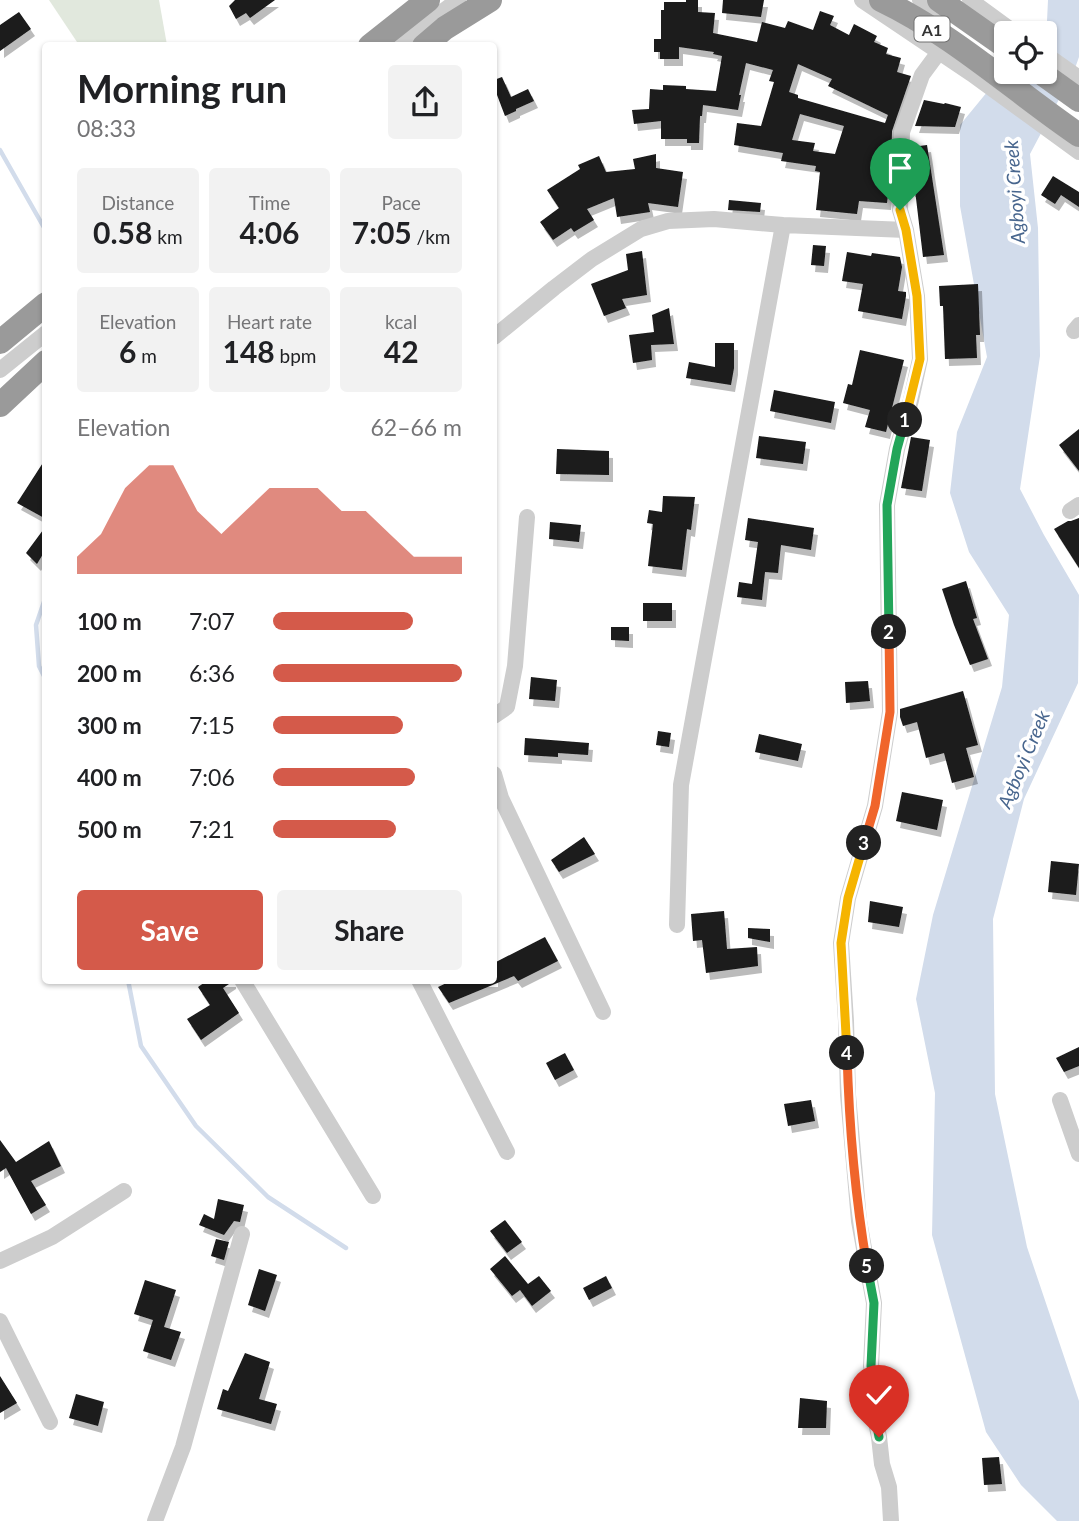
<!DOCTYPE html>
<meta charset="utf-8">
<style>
:root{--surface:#fff;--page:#f2f2f2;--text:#202124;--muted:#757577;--accent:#d45a4a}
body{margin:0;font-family:Lato,sans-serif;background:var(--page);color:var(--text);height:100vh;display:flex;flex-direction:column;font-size:26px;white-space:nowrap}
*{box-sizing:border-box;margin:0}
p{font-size:23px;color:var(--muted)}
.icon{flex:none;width:38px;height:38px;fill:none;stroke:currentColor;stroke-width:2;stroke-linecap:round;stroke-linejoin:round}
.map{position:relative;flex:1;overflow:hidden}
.details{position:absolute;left:42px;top:42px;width:455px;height:942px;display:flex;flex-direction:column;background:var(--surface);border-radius:7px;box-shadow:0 2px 5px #0004}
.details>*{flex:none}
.buttons{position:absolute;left:994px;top:21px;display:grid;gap:14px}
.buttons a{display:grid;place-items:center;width:63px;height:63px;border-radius:7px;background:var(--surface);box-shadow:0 2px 5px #0004;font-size:35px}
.pin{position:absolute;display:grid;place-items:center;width:60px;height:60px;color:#fff;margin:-72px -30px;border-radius:50% 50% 50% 0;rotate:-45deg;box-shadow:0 0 7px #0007}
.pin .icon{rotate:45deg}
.km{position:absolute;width:35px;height:35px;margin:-18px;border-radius:50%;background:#222;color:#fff;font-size:19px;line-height:35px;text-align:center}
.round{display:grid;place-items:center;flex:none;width:74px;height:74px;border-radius:7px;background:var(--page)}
.summary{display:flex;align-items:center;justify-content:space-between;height:119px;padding:0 35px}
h1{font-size:38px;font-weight:700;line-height:52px}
.figures{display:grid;grid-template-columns:repeat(3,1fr);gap:10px;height:119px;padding:7px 35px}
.figures div{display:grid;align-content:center;border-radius:7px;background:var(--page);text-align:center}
.figures b{font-size:30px;font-weight:700}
.figures small{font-size:19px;font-weight:400}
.figures p{font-size:19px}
.chart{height:196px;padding:14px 35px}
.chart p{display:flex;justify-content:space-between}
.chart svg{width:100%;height:126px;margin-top:7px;fill:var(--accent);opacity:.7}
.button{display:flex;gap:14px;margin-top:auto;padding:14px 35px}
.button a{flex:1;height:80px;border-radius:7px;background:var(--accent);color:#fff;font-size:28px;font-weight:700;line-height:80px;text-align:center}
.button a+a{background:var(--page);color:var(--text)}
ul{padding:0 35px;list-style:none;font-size:23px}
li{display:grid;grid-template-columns:112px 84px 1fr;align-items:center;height:52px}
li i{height:18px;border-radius:9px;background:var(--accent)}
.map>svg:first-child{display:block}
.green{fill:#e1e8dd}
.water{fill:#d2dceb}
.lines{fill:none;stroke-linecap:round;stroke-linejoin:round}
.stream{stroke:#d2dceb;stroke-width:4.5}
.building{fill:#1a1a1a;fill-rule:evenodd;filter:url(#shadow)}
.minor{stroke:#cdcdcd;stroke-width:16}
.highway{stroke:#9a9a9a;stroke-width:24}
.split-1-casing{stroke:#fff;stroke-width:14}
.split-2-casing{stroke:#fff;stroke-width:14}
.split-3-casing{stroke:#fff;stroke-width:14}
.split-4-casing{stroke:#fff;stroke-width:14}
.split-5-casing{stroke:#fff;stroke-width:14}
.split-6-casing{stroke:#fff;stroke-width:14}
.split-1{stroke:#f5b400;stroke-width:9}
.split-2{stroke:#22a559;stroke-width:9}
.split-3{stroke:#f0652b;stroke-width:9}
.split-4{stroke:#f5b400;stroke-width:9}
.split-5{stroke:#f0652b;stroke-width:9}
.split-6{stroke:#22a559;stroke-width:9}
.labels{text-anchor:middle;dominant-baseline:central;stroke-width:7;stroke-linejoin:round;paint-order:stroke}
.shield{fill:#fff;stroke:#707070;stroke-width:2}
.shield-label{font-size:16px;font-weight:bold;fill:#333}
.water-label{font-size:19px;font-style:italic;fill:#48668e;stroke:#fff}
</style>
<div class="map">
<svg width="1079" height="1521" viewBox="0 0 1079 1521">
<defs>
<filter id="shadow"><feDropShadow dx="4" dy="7" stdDeviation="0" flood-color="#0004"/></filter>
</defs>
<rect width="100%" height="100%" fill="#fff"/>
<path class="green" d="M49 0H159L167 45H79Z"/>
<path class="water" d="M1048 0H1079V57L1074 71 1030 154 1038 228 1040 356 1020 489 1044 535 1079 595 1078 683 1024 799 993 919 995 1094 1027 1247 1079 1401V1521H1057L1021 1485 986 1432 932 1235 935 1093 916 999 933 915 1002 687 1009 615 969 552 950 493 957 432 987 357 960 206V125L1006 69V72H1045V33H1035L1047 21Z"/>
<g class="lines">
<path class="stream" d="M0 150 46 231
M46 596 36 625 39 666 46 680
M128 980 141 1046 196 1126 268 1197 346 1248"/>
</g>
<path class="building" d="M235 0H275L250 18 246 13 236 19 229 6Z
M686 0H698V12L715 13 713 33 757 42 762 22 785 28 788 21 813 30 820 11 834 16 830 25 849 35 854 24 877 36 874 42 888 48 886 54 901 58 897 72 911 76 892 131 891 169 887 203 859 201 857 214 816 210 820 172 815 171 816 166 781 161 783 153 734 145 737 123 761 126 774 82 769 81 773 70 746 63 739 95H741L738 110 703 105 702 116H700L699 143H687V139H661V121L634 124 632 110 649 109 650 89 663 90V85L686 86V89L716 91 722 56 713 54 714 52 679 47V59H660V52H654V39H661V10H664V2H686ZM798 64 832 79 828 86 888 115 885 123 798 98V95L789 92ZM800 114 844 126 835 154 813 151 815 143 792 140Z
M723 0H764L761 17 722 13Z
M19 12 31 29 0 51V25Z
M502 77 511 97 528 89 534 101 516 109V111L505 116 494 87V80Z
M924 100 944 104 945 103 961 107 955 127 915 126Z
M927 145 944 255 923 257 915 190H911L912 147Z
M656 154V168L683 172 678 207 648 203 650 212 617 217 614 198 587 209 594 220 574 232 571 228 553 240 540 222 559 208 547 190 580 169 578 165 599 156 606 172 635 169 633 159Z
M1053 176 1079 192V207L1061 195 1055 204 1041 195Z
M729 200 761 203 760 212 728 210Z
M813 245 826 246 824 266 811 265Z
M642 251 647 295 622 299 626 308 604 316 591 284 628 270 626 254Z
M847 252 871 256 872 253 900 257 902 267 898 291 906 292V296L902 319 858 311 863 284 842 281Z
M978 284 980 335H976L977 358 945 359 943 306H940L939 286Z
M669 308 674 344 651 345 652 360 633 363 629 335 654 332 652 315Z
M715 343H734V368L731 385 686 378 689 362 715 367Z
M860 350 904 360 886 432 865 427 870 410 843 403 848 384 852 385Z
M774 390 835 402 831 423 770 411Z
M1079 429V471L1059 445Z
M759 436 806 442 803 464 756 458Z
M911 437 930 440 922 491 901 488Z
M557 449 609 451V475L556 474Z
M46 458V519L17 503Z
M663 496 695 497 691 530 687 529 682 570 648 566 653 524 647 523 649 510 662 512Z
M748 518 814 528 811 550 781 545 778 573 765 572 762 600 737 597 739 582 752 584 758 542 745 540Z
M1079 518V568L1054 529 1068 521H1071Z
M550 522 581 525 579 542 549 539Z
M46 526V549L37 564 26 553Z
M966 581 977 618 973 619 988 659 970 665 954 625 942 589Z
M643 603H672V621H643Z
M611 627H629V641L611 640Z
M531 677 557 680 555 701 529 699Z
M868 681 870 701 846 703 845 682Z
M963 691 978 745 966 748 974 777 952 783 944 753 926 758 917 722 903 726 900 717V709Z
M658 731 671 733 669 747 656 745Z
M759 734 802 744 798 761 755 752Z
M525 738 589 743 588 755 558 753V757L524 755Z
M902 792 943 800 937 830 896 821Z
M584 837 595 854 559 872 551 860Z
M1051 861 1079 864 1076 895 1048 892Z
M870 901 903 907 899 927 868 922Z
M724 911 727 949 757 947 758 966 706 973 702 940 693 941 691 914Z
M748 928 770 929V942L748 938Z
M545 937 558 961 518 981 514 976 449 1003 438 987 453 980H494V963Z
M208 980H232V982L223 988 239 1013 201 1040 187 1019 210 1005 198 987Z
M1079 1047V1066L1064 1072 1056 1058Z
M565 1053 574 1070 555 1080 546 1063Z
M811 1100 815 1121 788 1126 784 1104Z
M0 1140 16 1162 49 1141 61 1166 31 1181 46 1205 31 1214 6 1168 0 1172Z
M218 1199 244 1205 240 1222 234 1221 224 1235 199 1225 204 1214 214 1219Z
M505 1220 522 1242 507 1253 490 1231Z
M216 1239 229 1242 224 1260 211 1256Z
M505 1256 528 1284 539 1276 551 1291 532 1306 520 1290 512 1296 490 1269Z
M259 1269 277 1275 265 1311 248 1305Z
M606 1276 612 1288 589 1300 583 1288Z
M145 1280 176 1290 164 1327 181 1332 171 1360 143 1351 153 1320 134 1314Z
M245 1353 270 1362 259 1399 277 1404 271 1424 217 1409 223 1389 228 1391Z
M0 1376 17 1403 0 1413Z
M76 1394 104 1402 98 1426 69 1418Z
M800 1398 827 1401 826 1428H798Z
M999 1457 1002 1484 984 1485 982 1458Z"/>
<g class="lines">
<path class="minor" d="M862 0 972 74 1079 152
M920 0 944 14
M970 0 1015 33
M397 46 458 0
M1045 54 1079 78
M1074 331 1079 325
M494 337 554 288 592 259 641 229 668 221 714 219 783 225 906 230
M0 370 46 333
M1070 511 1079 505
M494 716 507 707 515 666 527 517
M494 774 501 798 603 1012
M677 925 681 785 783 225
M242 980 373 1196
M419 980 507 1152
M1060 1100 1079 1154
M0 1261 52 1237 124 1191
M0 1321 50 1422
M155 1521 183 1447 242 1234
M891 1521 889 1487 882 1464 879 1437 875 1417 876 1383 871 1366 874 1303 859 1221 848 1095 846 1021 841 943 848 898 875 806 890 712 887 505 897 449 911 400 920 359 917 296 906 230 900 210 902 132 922 75 939 52"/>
<path class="highway" d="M881 0C954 35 1013 90 1079 135
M939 0 1006 47
M370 46 428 0
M424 46 445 28 490 0
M1040 72 1079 100
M0 342 46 304
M0 405 46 362"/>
</g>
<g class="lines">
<g class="split-1-casing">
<path id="split-1" d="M900 210 906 230 917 296 920 359 905 420"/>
</g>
<g class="split-2-casing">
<path id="split-2" d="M889 632 887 505 897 449 905 420"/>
</g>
<g class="split-3-casing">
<path id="split-3" d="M864 843 875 806 890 712 889 632"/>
</g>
<g class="split-4-casing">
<path id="split-4" d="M847 1053 841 943 848 898 864 843"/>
</g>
<g class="split-5-casing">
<path id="split-5" d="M847 1053C849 1124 855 1196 867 1266"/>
</g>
<g class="split-6-casing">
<path id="split-6" d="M867 1266 874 1303 871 1366 876 1383 875 1416 879 1437"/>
</g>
<use href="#split-1" class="split-1"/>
<use href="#split-2" class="split-2"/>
<use href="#split-3" class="split-3"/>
<use href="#split-4" class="split-4"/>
<use href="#split-5" class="split-5"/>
<use href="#split-6" class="split-6"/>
</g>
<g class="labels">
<rect class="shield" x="914.5" y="16.5" width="35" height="25" rx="5"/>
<g class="shield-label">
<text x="932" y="29">A1</text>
</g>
<g class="water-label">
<text transform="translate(1014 192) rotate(-94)">Agboyi Creek</text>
<text transform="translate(1023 759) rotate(-67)">Agboyi Creek</text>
</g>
</g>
</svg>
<div class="buttons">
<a><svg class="icon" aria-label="locate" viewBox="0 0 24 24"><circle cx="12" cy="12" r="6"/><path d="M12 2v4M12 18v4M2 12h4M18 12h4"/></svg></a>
</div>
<div class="pin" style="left:900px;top:210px;background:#1e9e55"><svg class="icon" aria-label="arrive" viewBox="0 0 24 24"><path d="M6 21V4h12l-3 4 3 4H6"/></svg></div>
<div class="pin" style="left:879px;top:1437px;background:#d93025"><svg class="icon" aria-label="check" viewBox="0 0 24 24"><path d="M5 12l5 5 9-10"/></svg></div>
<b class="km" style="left:905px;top:420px">1</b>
<b class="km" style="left:889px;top:632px">2</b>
<b class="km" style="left:864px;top:843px">3</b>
<b class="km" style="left:847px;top:1053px">4</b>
<b class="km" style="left:867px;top:1266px">5</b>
<section class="details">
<div class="summary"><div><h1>Morning run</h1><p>08:33</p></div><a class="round"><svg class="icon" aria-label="share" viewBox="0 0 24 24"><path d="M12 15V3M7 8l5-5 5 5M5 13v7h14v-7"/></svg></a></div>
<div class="figures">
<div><p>Distance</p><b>0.58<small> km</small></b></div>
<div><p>Time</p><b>4:06</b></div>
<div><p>Pace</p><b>7:05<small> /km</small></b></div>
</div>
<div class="figures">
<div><p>Elevation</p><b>6<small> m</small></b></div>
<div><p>Heart rate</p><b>148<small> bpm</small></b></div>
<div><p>kcal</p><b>42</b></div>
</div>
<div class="chart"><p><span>Elevation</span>62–66 m</p>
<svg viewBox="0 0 160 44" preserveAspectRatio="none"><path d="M0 44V38L10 30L20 14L30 6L40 6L50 22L60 30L70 22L80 14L90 14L100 14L110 22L120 22L130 30L140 38L150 38L160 38V44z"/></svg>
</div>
<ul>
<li><b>100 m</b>7:07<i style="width:74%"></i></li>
<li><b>200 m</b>6:36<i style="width:100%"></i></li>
<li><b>300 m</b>7:15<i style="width:69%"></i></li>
<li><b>400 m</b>7:06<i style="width:75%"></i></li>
<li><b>500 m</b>7:21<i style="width:65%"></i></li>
</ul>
<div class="button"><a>Save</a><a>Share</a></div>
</section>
</div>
